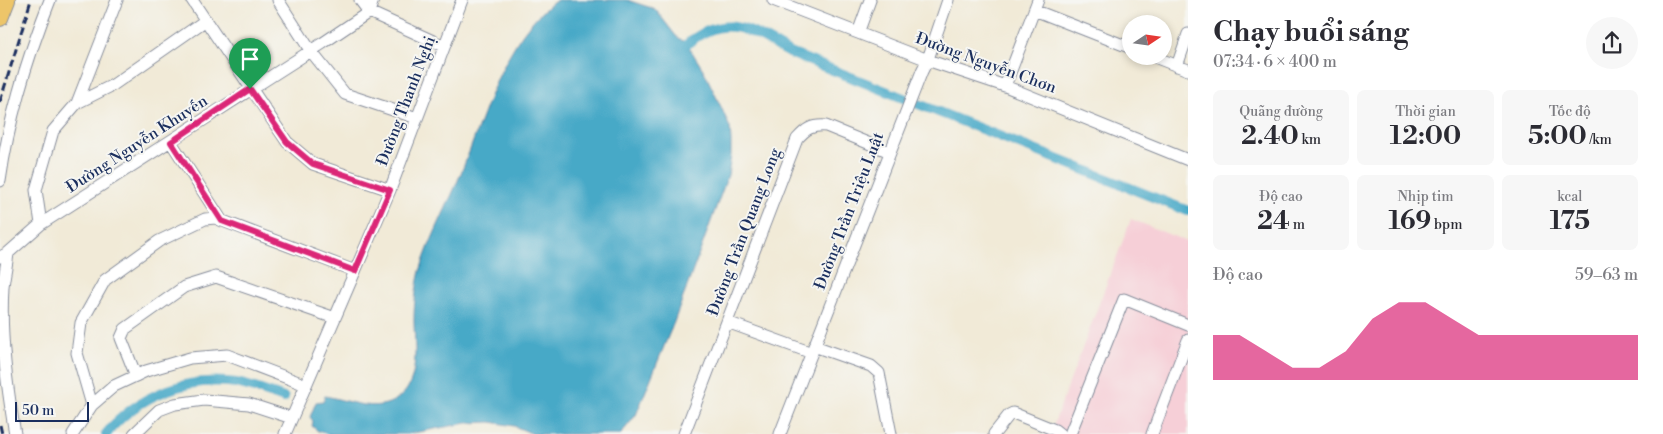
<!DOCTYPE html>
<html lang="vi">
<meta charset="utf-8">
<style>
:root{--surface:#fff;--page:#f7f7f7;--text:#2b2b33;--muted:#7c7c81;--accent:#db2777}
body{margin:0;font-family:"Libre Bodoni",serif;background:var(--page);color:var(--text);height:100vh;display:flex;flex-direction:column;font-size:19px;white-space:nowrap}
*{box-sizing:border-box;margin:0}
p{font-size:16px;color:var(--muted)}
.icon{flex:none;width:28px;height:28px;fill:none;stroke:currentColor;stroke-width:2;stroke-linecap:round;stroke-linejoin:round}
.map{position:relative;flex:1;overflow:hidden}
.sheet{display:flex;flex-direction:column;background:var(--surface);width:475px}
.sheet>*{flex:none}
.needle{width:32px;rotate:77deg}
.tools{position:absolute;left:1122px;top:15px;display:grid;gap:10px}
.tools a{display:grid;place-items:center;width:50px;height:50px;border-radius:50%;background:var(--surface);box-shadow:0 2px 8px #0003;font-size:25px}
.scale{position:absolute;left:15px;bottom:12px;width:74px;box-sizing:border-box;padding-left:5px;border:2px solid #1b2f5e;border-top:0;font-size:14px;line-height:18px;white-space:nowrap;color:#1b2f5e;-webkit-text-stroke:4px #f6f6f2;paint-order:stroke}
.pin{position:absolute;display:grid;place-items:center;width:42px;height:42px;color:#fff;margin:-51px -21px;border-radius:50% 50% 50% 0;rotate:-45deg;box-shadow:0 0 5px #0007}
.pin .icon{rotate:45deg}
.round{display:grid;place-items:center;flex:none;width:52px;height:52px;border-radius:26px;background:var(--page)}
.overview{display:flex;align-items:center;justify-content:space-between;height:85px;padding:0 25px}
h1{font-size:28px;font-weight:800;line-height:38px}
.figures{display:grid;grid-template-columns:repeat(3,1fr);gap:8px;height:85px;padding:5px 25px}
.figures div{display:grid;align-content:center;border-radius:8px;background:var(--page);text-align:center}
.figures b{font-size:25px;font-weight:800}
.figures small{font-size:14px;font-weight:400}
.figures p{font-size:14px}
.chart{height:140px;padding:10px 25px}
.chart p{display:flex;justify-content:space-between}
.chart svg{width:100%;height:90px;margin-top:5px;fill:var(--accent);opacity:.7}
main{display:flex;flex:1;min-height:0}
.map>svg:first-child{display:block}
.built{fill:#f6cfd7}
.water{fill:#47a9c7;stroke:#316c92}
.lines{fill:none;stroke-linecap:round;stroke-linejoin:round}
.canal{stroke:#47a9c7;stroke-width:10}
.minor-casing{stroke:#868c9a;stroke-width:13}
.highway-casing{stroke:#868c9a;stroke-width:18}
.minor{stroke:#fff;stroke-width:11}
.highway{stroke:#edc569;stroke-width:16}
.rail{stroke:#1b2f5e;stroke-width:3;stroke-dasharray:8 4;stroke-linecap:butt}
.route-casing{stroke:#fff;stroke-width:10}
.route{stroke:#db2777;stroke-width:6}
.labels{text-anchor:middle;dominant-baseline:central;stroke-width:4;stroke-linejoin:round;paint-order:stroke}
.street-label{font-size:16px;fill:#1b2f5e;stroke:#f6f6f2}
</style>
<main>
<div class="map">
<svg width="1188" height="434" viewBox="0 0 1188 434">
<rect width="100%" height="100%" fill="#f6f6f2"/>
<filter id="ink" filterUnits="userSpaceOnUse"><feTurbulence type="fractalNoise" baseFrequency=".02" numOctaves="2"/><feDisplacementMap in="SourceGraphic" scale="10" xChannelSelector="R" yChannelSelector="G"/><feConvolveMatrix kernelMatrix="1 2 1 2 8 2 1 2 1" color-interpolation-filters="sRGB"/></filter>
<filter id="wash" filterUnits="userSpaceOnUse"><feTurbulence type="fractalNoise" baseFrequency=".0096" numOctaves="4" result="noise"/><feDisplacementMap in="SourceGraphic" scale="20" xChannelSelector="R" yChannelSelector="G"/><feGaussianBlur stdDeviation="1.12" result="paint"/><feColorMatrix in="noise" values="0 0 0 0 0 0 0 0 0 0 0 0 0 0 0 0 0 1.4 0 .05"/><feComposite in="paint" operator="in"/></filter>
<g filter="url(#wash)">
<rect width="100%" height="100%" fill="#f1ead7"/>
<path class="built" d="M1131 219 1188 242V434H1050Z"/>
<path class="water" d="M557 0H627L655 9 676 36 687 44 704 71 722 109 730 128 731 141V156L728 175 674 322 636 415 621 434H533L514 426 491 422 467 423 407 434H328L318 431 312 426 313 421 310 417 316 402 323 401 325 396C352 401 380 416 403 394 420 377 414 341 414 320 414 304 416 287 420 271 430 238 448 206 461 173 484 117 504 34 557 0Z"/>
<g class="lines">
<path class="canal" d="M687 44C728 10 751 32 790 53L1188 211
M106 434C138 395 187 376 236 383 252 386 269 393 284 398"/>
</g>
</g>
<g filter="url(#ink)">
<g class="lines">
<g class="minor-casing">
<path id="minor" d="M192 0 287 142 313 164 390 190
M278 0 310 50 345 94 417 118
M360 0 369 12 444 46
M773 0 933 62 1005 86 1188 160
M1034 10 1131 48
M369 12 373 0
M858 33 870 0
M1152 56 1188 70
M1177 66 1188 34
M1005 86 1038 0
M77 103 113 85 206 20
M171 142 222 221
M0 181C9 118 27 58 50 0
M41 224 36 190 53 131 77 103 117 0
M8 253C7 264 4 276 3 287 0 336 7 386 15 434
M0 257 8 253 41 224 323 43 369 12
M727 322 812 353
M814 346 871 366 879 373 891 434
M136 376 121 338 125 329 184 287 216 277 335 318
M92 405 77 353 81 323 105 280 159 241 205 219 215 218 355 271
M73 434 92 405 114 386 146 371 190 358 227 355 306 385
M134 434 159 410 175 404 204 400 249 404 292 418
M285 434 390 190 462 0
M684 434 797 139C806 129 811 125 826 126L890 152
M780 434 922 71 928 59 948 0
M994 434 1009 415 1013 413 1055 430 1060 434
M1070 434 1124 299 1188 325
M1152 434 1188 340"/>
</g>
<g class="highway-casing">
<path id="highway" d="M0 18 7 0"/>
</g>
<use href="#minor" class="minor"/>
<use href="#highway" class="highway"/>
<path class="rail" d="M0 102 31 0
M0 425 2 434"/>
</g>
</g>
<g class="lines" filter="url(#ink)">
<g class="route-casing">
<path id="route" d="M250 89 287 142 313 164 390 190 355 271 222 221 171 142Z"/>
</g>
<use href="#route" class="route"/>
</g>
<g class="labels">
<g class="street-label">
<text transform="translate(986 63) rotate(20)">Đường Nguyễn Chơn</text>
<text transform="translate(406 101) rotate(-69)">Đường Thanh Nghị</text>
<text transform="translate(137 144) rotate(-33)">Đường Nguyễn Khuyến</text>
<text transform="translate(849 211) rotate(-69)">Đường Trần Triệu Luật</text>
<text transform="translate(744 232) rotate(-69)">Đường Trần Quang Long</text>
</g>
</g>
</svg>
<div class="tools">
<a><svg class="needle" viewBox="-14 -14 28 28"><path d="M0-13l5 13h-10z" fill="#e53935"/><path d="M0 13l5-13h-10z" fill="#7c7c81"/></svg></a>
</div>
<div class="scale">50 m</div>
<div class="pin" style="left:250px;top:89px;background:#1e9e55"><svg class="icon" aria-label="arrive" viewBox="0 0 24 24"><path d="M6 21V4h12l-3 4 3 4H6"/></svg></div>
</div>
<section class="sheet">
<div class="overview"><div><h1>Chạy buổi sáng</h1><p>07:34 · 6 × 400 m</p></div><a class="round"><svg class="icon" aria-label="share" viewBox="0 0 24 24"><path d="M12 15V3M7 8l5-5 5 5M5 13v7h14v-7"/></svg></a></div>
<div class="figures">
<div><p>Quãng đường</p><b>2.40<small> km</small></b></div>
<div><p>Thời gian</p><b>12:00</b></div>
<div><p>Tốc độ</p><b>5:00<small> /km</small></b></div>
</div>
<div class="figures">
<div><p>Độ cao</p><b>24<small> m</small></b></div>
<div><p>Nhịp tim</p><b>169<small> bpm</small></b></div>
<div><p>kcal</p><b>175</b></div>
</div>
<div class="chart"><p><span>Độ cao</span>59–63 m</p>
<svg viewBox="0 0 160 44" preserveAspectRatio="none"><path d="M0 44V22L10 22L20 30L30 38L40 38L50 30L60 14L70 6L80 6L90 14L100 22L110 22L120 22L130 22L140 22L150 22L160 22V44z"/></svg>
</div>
</section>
</main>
